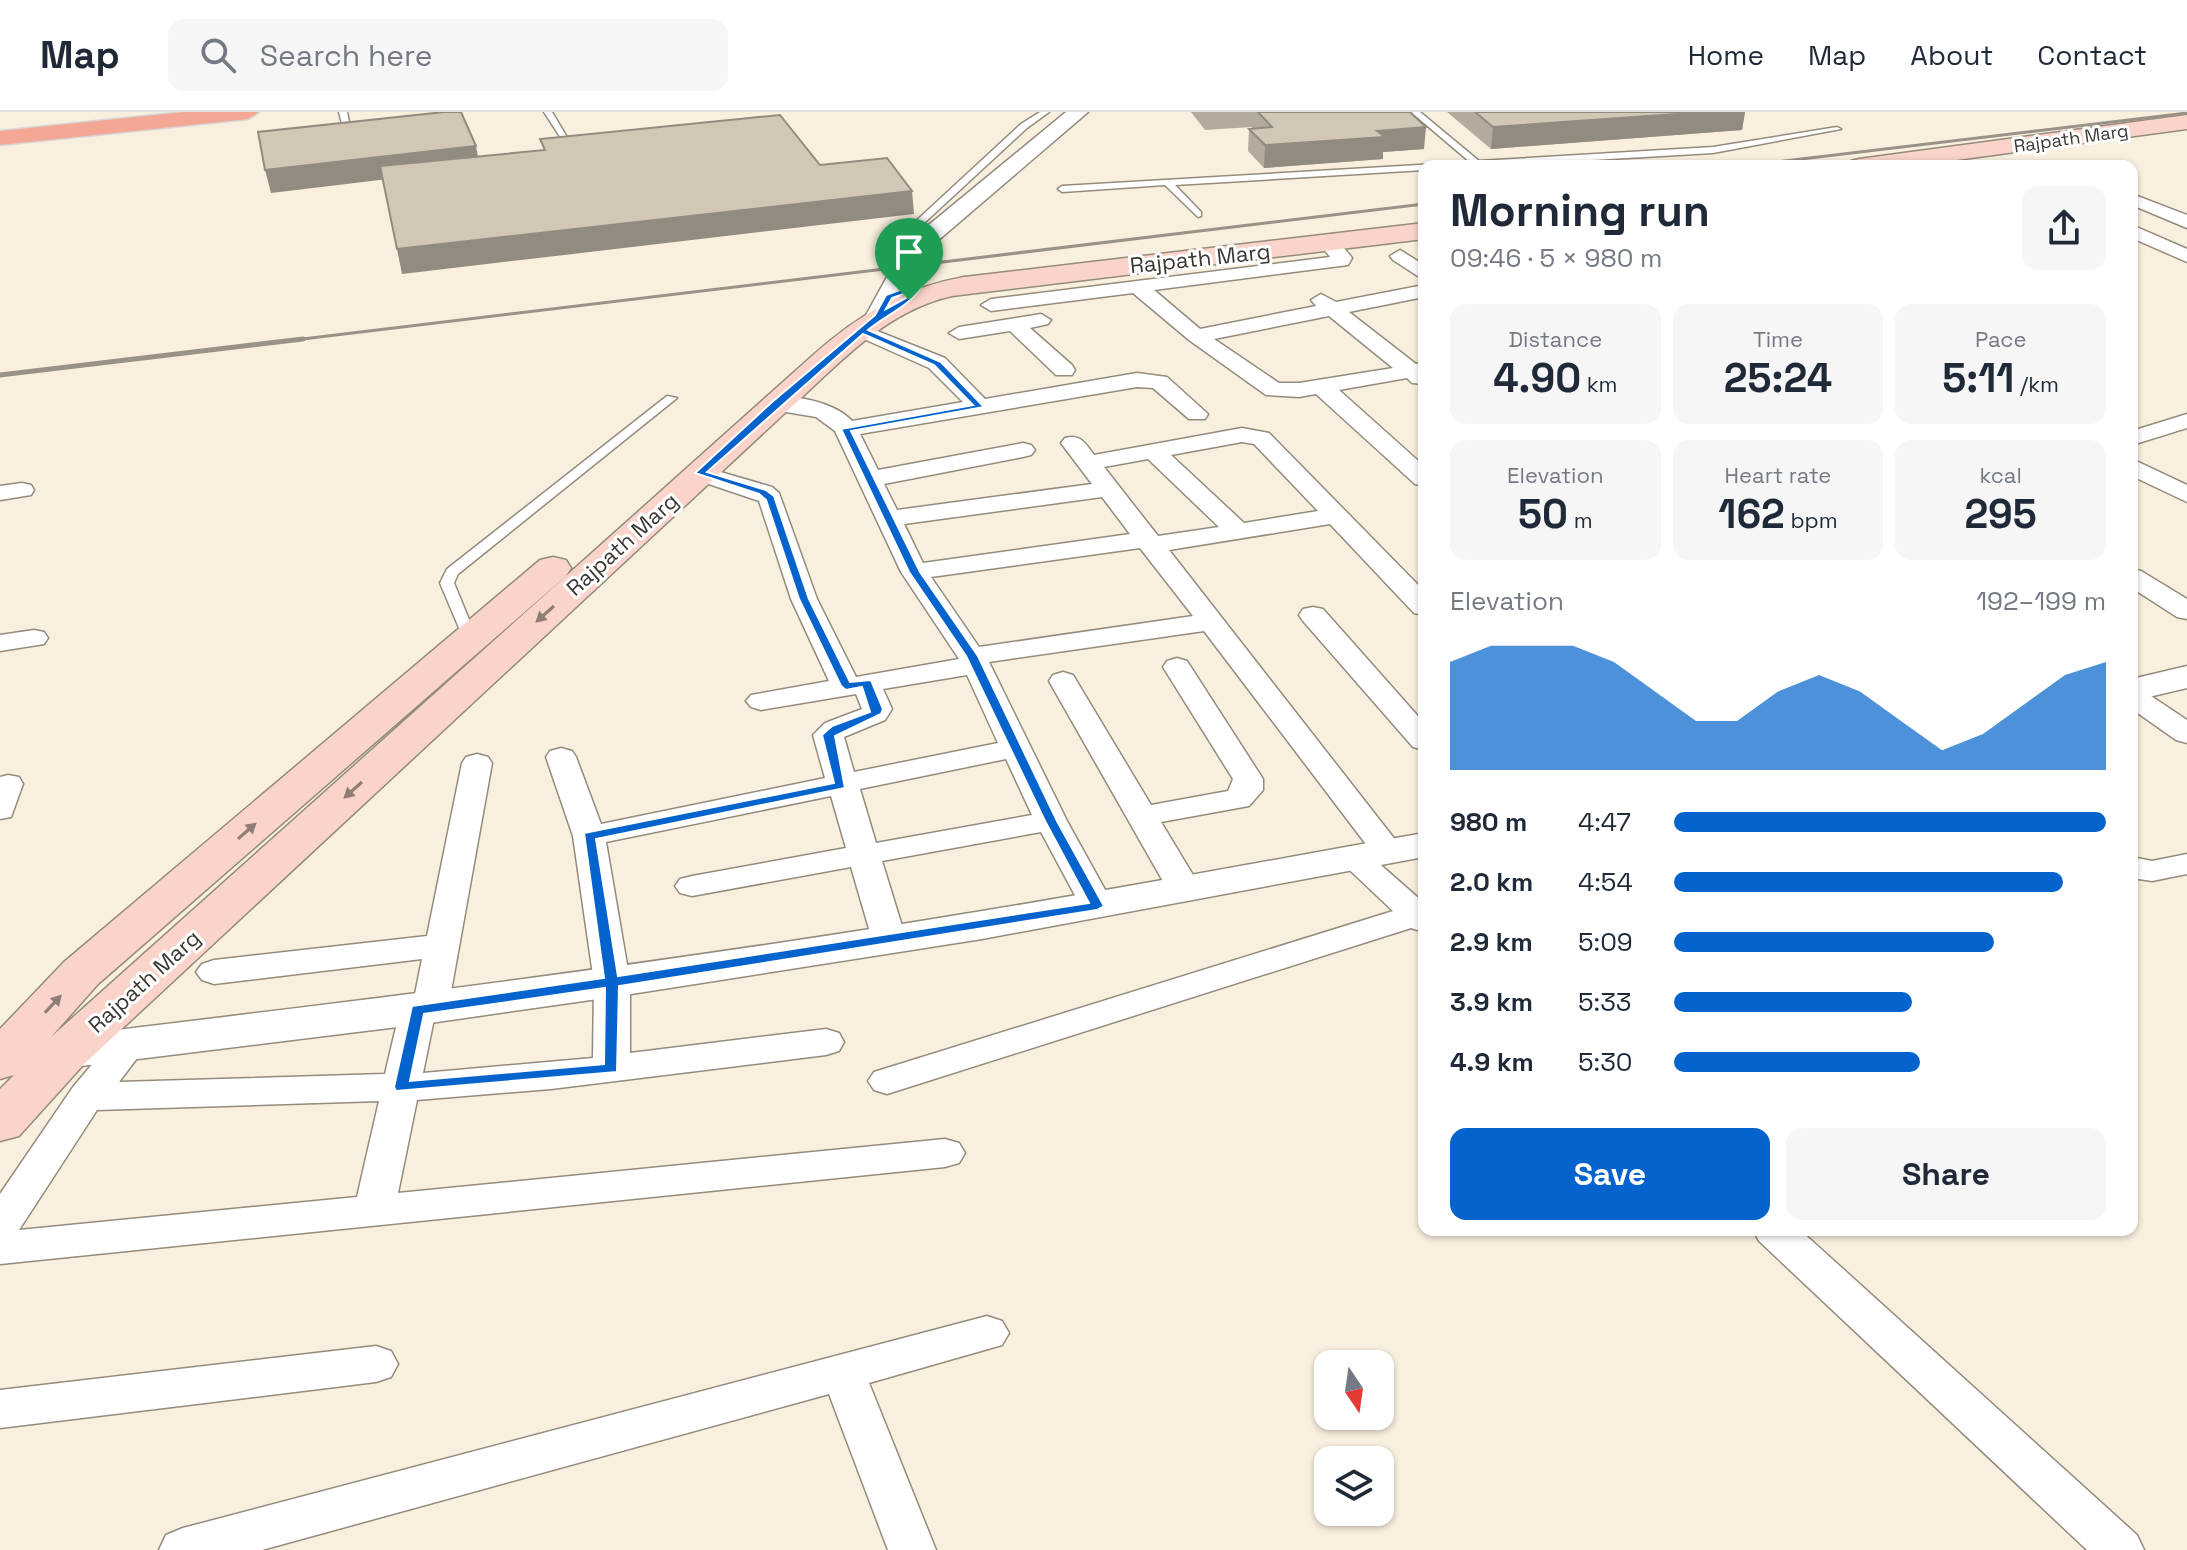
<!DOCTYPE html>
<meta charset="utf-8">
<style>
:root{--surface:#fff;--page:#f6f6f7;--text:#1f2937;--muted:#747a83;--line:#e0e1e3;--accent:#0463cc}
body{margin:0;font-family:"Space Grotesk",sans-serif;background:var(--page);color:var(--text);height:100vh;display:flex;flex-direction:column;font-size:30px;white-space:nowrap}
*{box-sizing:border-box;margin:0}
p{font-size:26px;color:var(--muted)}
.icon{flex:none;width:44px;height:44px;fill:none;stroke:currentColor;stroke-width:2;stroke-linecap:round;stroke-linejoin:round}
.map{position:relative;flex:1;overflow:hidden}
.drawer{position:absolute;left:1418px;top:48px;width:720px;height:1076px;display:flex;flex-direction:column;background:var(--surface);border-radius:16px;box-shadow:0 2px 6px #0004}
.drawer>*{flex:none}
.needle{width:52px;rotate:167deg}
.controls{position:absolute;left:1314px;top:1238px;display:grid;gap:16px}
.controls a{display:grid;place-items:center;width:80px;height:80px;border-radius:16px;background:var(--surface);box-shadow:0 2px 6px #0004;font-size:40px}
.pin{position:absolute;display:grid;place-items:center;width:68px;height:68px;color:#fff;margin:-82px -34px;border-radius:50% 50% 50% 0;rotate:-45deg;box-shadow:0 0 8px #0007}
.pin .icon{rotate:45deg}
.round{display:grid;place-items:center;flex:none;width:84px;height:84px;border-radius:16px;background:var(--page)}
.summary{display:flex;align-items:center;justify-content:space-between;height:136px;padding:0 32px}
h1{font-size:44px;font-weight:700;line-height:60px}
.figures{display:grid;grid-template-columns:repeat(3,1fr);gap:12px;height:136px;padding:8px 32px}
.figures div{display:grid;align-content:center;border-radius:16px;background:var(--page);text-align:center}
.figures b{font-size:40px;font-weight:700}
.figures small{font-size:22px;font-weight:400}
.figures p{font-size:22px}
.chart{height:224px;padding:16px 32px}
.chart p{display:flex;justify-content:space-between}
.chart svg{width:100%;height:144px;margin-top:8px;fill:var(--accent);opacity:.7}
.cta{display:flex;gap:16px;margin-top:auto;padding:16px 32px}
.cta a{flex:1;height:92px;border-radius:16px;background:var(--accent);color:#fff;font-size:32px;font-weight:700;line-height:92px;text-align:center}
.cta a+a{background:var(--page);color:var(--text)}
ul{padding:0 32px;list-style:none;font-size:26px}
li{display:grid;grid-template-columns:128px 96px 1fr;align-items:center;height:60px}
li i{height:20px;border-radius:10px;background:var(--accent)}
header{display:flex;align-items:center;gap:48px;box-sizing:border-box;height:112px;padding:0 40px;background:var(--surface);border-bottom:2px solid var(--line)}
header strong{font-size:38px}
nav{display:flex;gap:44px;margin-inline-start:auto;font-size:28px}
.search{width:560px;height:72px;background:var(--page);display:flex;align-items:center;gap:20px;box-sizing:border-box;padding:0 28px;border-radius:16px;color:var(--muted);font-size:30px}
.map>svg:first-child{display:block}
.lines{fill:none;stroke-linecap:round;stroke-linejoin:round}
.service-casing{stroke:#938b7c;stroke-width:3}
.minor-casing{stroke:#938b7c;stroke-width:3}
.tertiary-casing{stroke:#938b7c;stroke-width:3}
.secondary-casing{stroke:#938b7c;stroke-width:3}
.primary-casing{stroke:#d8d7d6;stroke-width:3}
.service{fill:#fff;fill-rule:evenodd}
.minor{fill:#fff;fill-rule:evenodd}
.tertiary{fill:#fff;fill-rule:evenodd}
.secondary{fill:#fad3ca;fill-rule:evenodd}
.primary{fill:#f5a795;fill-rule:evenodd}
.rail-far1{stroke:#999287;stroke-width:3}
.rail{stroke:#999287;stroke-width:5}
.wall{fill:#b3ab9d}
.shaded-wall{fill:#928b80}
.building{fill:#d0c7b7;stroke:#928b80;stroke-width:2}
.oneway{fill:#907d76}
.route{fill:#0463cc;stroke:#fff;stroke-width:2;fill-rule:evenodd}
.labels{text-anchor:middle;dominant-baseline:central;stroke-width:6;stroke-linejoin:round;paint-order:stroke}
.far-street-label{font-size:18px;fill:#3a3731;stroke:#fff}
.street-label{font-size:22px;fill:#3a3731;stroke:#fff}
</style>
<header>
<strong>Map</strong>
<div class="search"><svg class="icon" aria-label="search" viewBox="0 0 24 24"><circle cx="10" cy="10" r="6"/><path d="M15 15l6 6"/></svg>Search here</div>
<nav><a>Home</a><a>Map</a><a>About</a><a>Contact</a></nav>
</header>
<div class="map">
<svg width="2187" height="1438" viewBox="0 0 2187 1438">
<rect width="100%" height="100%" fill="#f9efdf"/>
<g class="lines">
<g class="service-casing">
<path id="service" d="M339 0H347L353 30 346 28Z
M544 0H552L574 37H568Z
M1040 0H1049L1027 16 895 138H889V134L1021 12Z
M1411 0H1420L1479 49 1713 35 1837 15 1841 17 1713 41 1489 54H1424V58L1175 73 1201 100V104L1198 105 1165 73 1062 80 1058 77 1062 74 1470 50Z
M667 284 677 286 458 462 454 471 477 527 475 530H465L440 471 447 457Z"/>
</g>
<g class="minor-casing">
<path id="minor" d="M2132 82 2187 103V116L2132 93Z
M2132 113 2187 137V150L2132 126Z
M1328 125C1338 128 1346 138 1352 146L1348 153 1154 178 1200 217 1316 194 1311 188 1321 182 1336 190 1424 173V185L1349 200 1416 252 1424 250V272L1412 271 1407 266 1339 278 1424 354V374L1415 372 1316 282 1299 285 1266 283 1189 228 1133 181 991 199 981 193 991 187 1330 145 1319 131ZM1329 204 1393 256 1299 271H1279L1214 227Z
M1400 138 1424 153V168L1393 148 1390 144Z
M1041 202 1051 208 1048 212 1030 216 1072 253 1075 258 1072 263H1056L1010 219 959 227 949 221 959 215Z
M862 213 945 246 985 287 1137 261 1167 265 1208 302 1205 307H1189L1153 276 1137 275 860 322 878 358 1023 331 1031 333 1035 338 1031 343 1023 345 884 372 897 398 1092 372 1061 331 1065 326C1081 322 1085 331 1094 343L1242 316 1269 321 1424 479V503L1414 501 1330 412 1169 438 1400 734 1405 741 1400 748 1389 751 1378 748 1204 519 989 550 1067 709 1114 794 1109 802 1097 805 1085 802 1041 720 882 749 906 827 901 835 889 838 877 835 872 827 851 755 692 784 680 781 675 774 680 767 692 764 846 736 831 684 606 730 630 870V941L826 917 839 921 844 930 839 939 826 943 551 977 417 988 398 1081 945 1027 959 1031 965 1041 959 1051 945 1055 0 1152V1082L73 975 116 924 129 920 142 924 147 933 119 970 385 962 400 898 405 889 414 887 422 847 214 872 202 868 196 860 202 852 214 848 427 824 462 651 466 645 477 642 488 645 492 651 448 896 443 905 434 907 423 961 593 946 594 870 573 724 546 645 550 639 561 636 572 639 576 645 601 712 825 666 813 623 825 611 862 597 856 582 761 598 751 595 746 589 751 583 829 569 791 487 759 389 691 366 688 361 691 356 700 354 772 375 779 381 817 487 856 565 959 547 901 460 835 319 816 305 768 297 765 292 768 287C792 281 835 290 852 309L963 290 929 256 855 223 852 219 855 215ZM1242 330 1254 332 1318 399 1244 411 1171 343ZM1148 347 1219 415 1158 424 1104 355ZM1102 385 1130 422 923 451 904 412ZM1140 436 1193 504 979 535 931 465ZM967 563 998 631 854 660 844 625 885 608 892 597 883 577ZM1006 647 1032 703 876 731 860 677ZM379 989 357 1085 19 1118 97 998Z
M2187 302V316L2132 333V319Z
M2132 347 2187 373V390L2132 364Z
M22 371 31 373 34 378 31 383 0 388V374Z
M2132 457 2141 459 2187 487V507L2177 505 2132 476Z
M1313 495 1323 497 1424 611V638L1413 635 1303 509 1299 503 1303 497Z
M34 518 44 520 48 526 44 532 0 539V523Z
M1177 546 1187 549 1263 667V678L1249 694 1161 710 1202 778 1197 785 1185 788 1173 785 1168 778 1049 569 1053 563 1063 560 1073 563 1151 693 1228 679 1233 667 1163 555 1167 549Z
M2132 575 2142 578 2187 608V631L2176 628 2132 597Z
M8 663 19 665 23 672 11 705 0 707V665Z
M1354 737 1366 740 1424 791V820L1411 816 887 982 874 978 868 969 874 960 1393 799 1338 747 1342 740Z
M2187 742V762L2152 769 2132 766V745L2152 749Z
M1753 1118H1800L2137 1423 2144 1438H2087L1759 1129Z
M987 1204 1002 1209 1009 1221 1002 1233 869 1271 936 1438H888L829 1282 262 1438H159L166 1423 183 1416Z
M376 1234 391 1239 398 1252 391 1265 376 1270 0 1316V1278Z"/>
</g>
<g class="tertiary-casing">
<path id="tertiary" d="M1066 0H1088L935 131 916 156 887 210H869L865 205 893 154 919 121Z
M2187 554V576L2132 589V567Z
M1424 721V745L982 827 612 885 430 911 0 964V932C328 893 656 853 982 799 1130 775 1277 747 1424 721Z"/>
</g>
<g class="secondary-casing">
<path id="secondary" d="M2187 3V17L1912 54H1847L1851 49 1859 47Z
M1424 111V127L952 184C884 199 837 254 787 299L84 952 19 1024 0 1029V977L14 963 0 967V917L64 850 540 448 553 445 566 448 571 456 566 464 98 872 51 925 812 244C858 203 903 176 964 165Z"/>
</g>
<g class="primary-casing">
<path id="primary" d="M184 0H259L248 7 0 33V19Z"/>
</g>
<use href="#service" class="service"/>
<use href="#minor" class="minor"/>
<use href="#tertiary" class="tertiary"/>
<use href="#secondary" class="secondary"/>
<use href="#primary" class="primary"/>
<path class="rail-far1" d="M1742 54 2187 1
M286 229 1424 92"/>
<path class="rail" d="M0 263 303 227"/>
</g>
<path class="wall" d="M1191 0H1410L1424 37 1383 40V47L1264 56 1248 39 1249 17H1253L1252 15 1205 18Z
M1447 0H1745L1742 18 1491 37Z"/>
<path class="shaded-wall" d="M1705 0H1745L1742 18 1491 37 1493 15Z
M1426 15 1424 37 1383 40V47L1264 56 1265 33 1377 19Z
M476 34 480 56 271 81 265 58Z
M912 79 914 102 402 162 397 137Z"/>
<path class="building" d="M444 0H461L476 34 265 58 258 20Z
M1258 0H1410L1426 15 1377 19 1385 25 1265 33 1249 17 1272 15Z
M1475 0H1705L1493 15Z
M780 3 820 53 887 46 912 79 397 137 380 54 545 38 540 27Z"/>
<defs><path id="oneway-solid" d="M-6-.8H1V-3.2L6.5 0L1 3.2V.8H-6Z" transform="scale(2)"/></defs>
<g class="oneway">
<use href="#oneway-solid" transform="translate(545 502) rotate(138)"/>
<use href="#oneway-solid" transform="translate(353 678) rotate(138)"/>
<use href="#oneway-solid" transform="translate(247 719) rotate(-41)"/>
<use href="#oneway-solid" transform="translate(53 892) rotate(-47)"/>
</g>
<path class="route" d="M916 172 922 174C909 195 887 202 868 218L941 250 984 295 851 319 920 460 978 544 1057 709 1104 794 1097 798 619 874 617 960 396 979 394 975 412 894 604 866 584 721 834 671 822 623 832 614 870 600 862 575 846 578 841 574 799 487 766 388 759 382 695 361 772 290 875 203 886 183ZM911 179 906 186 886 197 892 186ZM863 222 934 253 973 293 841 317 909 460 966 544 1045 709 1089 791 618 864 596 727 845 676 835 624 881 602 883 597 871 568 850 570 809 487 774 384 766 378 707 360ZM605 876 604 952 410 969 424 902Z"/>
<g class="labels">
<g class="far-street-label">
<text transform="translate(2071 26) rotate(-8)">Rajpath Marg</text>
</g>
<g class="street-label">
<text transform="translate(1200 146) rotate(-6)">Rajpath Marg</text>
<text transform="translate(622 432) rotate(-42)">Rajpath Marg</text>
<text transform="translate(144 869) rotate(-42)">Rajpath Marg</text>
</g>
</g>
</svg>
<div class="controls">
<a><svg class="needle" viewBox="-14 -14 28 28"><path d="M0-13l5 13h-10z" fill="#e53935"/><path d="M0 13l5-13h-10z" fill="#747a83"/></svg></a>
<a><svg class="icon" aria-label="layers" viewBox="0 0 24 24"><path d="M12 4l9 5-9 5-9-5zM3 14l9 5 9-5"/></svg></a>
</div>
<div class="pin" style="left:909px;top:188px;background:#1e9e55"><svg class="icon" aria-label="arrive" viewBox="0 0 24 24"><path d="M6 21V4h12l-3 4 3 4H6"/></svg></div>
<section class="drawer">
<div class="summary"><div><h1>Morning run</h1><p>09:46 · 5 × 980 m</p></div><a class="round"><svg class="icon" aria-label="share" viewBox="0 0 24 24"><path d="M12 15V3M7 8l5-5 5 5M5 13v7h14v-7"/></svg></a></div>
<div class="figures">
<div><p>Distance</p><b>4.90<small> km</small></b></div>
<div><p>Time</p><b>25:24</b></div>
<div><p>Pace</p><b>5:11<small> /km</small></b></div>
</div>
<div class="figures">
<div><p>Elevation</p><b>50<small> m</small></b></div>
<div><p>Heart rate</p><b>162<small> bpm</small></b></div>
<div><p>kcal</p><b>295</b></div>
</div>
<div class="chart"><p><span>Elevation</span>192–199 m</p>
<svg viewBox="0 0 160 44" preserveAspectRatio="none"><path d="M0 44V11L10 6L20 6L30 6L40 11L50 20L60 29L70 29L80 20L90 15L100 20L110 29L120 38L130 33L140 24L150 15L160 11V44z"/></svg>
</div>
<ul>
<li><b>980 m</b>4:47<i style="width:100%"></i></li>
<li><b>2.0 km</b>4:54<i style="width:90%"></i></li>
<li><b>2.9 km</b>5:09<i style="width:74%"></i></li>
<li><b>3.9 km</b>5:33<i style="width:55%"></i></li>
<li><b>4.9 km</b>5:30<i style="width:57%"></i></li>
</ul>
<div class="cta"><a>Save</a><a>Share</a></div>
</section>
</div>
